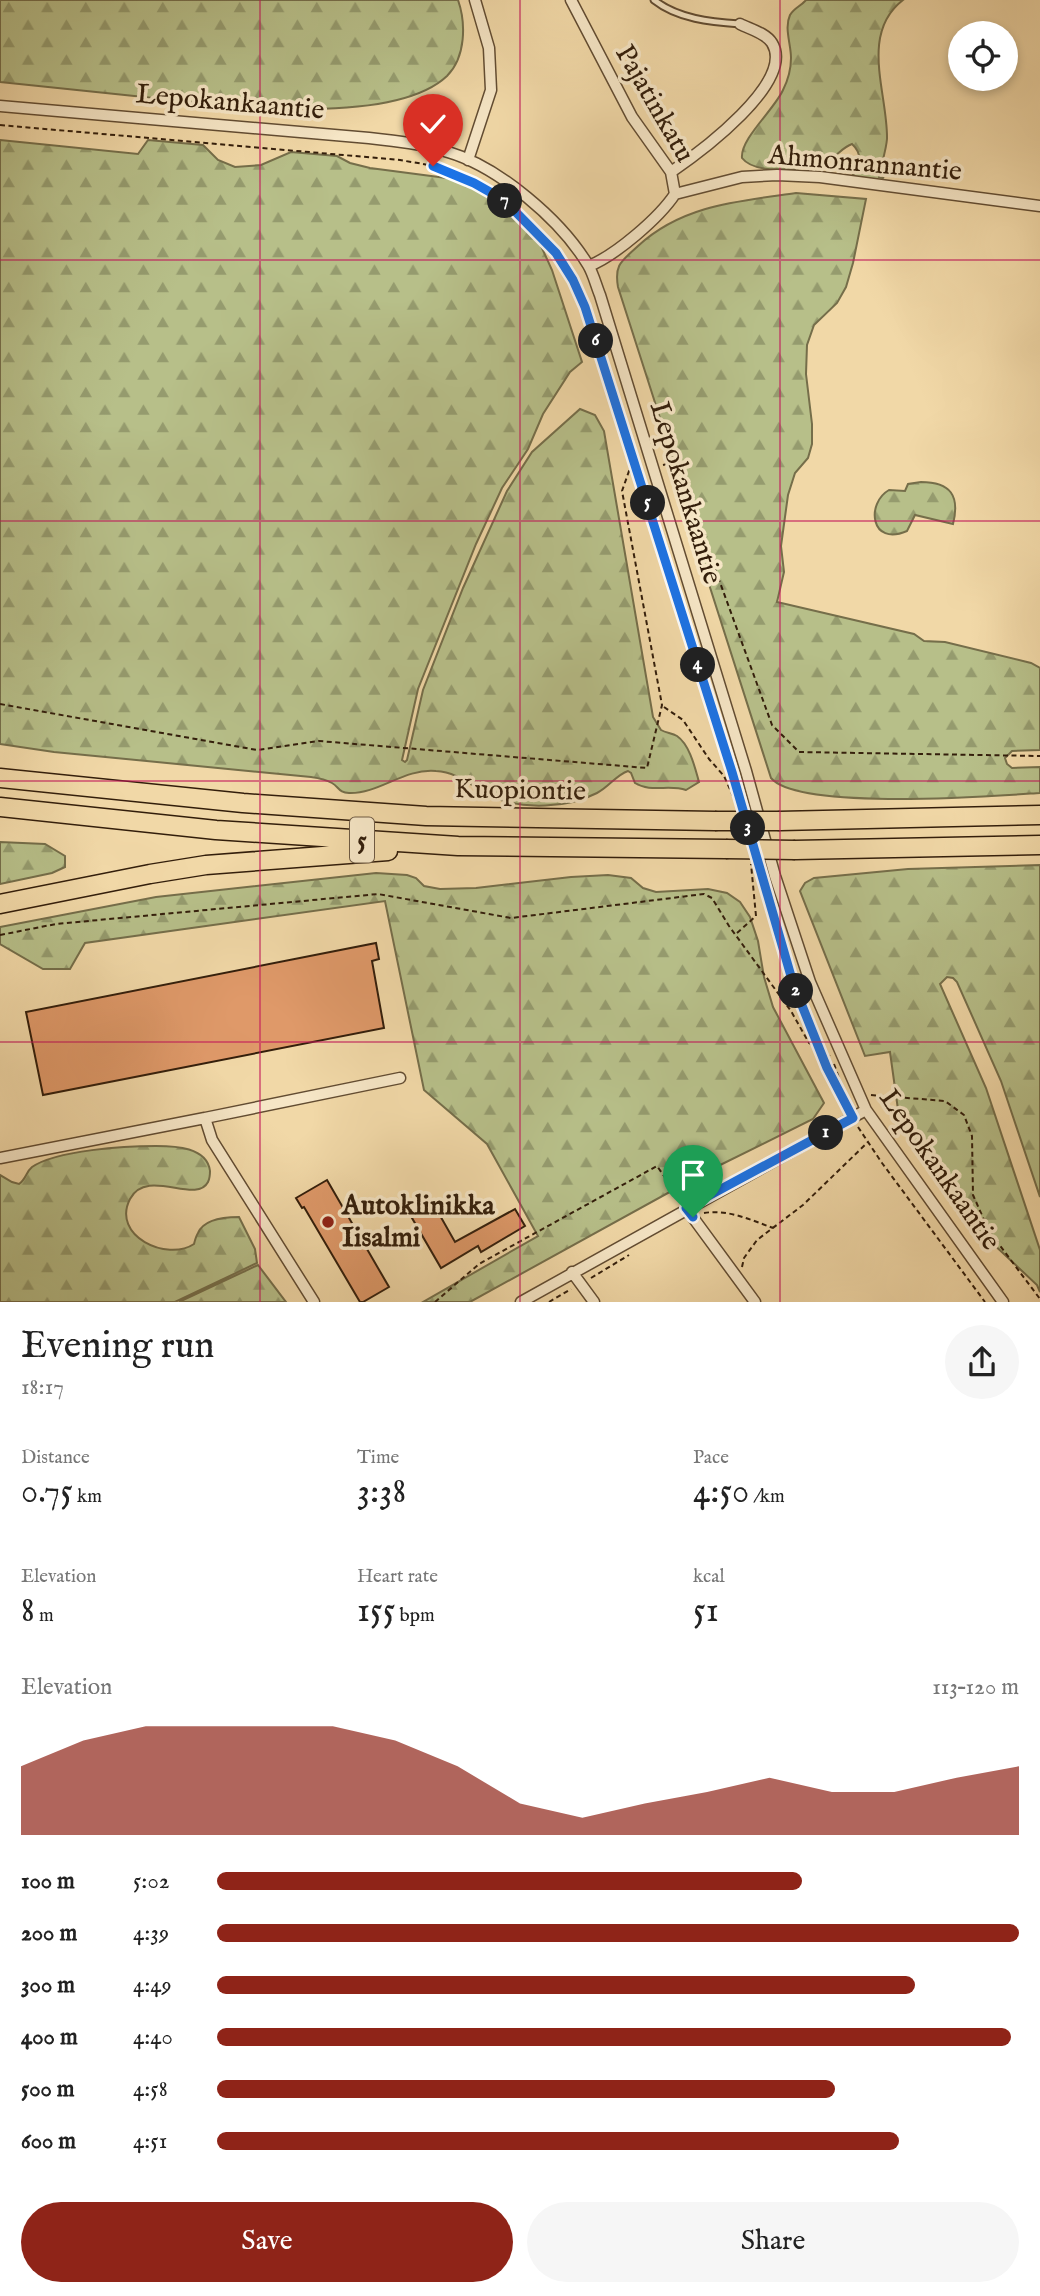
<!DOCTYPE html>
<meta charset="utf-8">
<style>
:root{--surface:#fff;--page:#f6f6f6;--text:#222;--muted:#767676;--accent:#8f2418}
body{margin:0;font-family:"IM FELL English",serif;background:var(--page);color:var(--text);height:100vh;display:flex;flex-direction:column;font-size:26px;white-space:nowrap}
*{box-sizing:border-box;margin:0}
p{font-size:23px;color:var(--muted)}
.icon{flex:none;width:38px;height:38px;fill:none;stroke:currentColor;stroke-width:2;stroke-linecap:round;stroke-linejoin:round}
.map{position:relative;height:1302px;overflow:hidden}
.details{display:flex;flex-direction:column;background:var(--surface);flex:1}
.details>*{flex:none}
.buttons{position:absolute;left:948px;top:21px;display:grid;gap:14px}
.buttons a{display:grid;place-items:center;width:70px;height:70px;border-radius:50%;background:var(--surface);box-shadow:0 4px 10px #0003;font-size:35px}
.pin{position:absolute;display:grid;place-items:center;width:60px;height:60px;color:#fff;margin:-72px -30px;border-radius:50% 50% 50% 0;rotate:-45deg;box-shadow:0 0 7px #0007}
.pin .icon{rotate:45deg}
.km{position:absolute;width:35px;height:35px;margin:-18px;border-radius:50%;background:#222;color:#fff;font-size:19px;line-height:35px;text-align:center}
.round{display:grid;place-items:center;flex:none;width:74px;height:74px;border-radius:37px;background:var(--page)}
.headline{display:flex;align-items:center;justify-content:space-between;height:119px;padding:0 21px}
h1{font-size:38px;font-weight:600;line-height:52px}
.figures{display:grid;grid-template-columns:repeat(3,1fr);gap:10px;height:119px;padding:7px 21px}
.figures div{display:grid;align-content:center}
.figures b{font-size:35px;font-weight:600}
.figures small{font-size:19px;font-weight:400}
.figures p{font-size:19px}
.chart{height:196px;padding:14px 21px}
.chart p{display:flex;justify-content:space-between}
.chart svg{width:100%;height:126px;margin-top:7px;fill:var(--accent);opacity:.7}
.primary-button{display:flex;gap:14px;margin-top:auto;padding:14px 21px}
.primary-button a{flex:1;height:80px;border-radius:42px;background:var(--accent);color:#fff;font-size:28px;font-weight:600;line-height:80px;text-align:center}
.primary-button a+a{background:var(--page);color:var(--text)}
ul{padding:0 21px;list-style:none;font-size:23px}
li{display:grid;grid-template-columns:112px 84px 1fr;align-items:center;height:52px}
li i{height:18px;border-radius:9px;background:var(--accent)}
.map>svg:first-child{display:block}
.forest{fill:url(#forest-firs);stroke:#756e4a;stroke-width:2}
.building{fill:#df9969;stroke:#331e0b;stroke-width:2}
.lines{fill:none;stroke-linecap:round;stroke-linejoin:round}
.lane-casing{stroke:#624c32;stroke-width:9}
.street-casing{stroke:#624c32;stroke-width:13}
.highway-casing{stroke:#331e0b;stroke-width:21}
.path{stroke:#331e0b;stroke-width:2;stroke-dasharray:5 3.5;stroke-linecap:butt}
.lane{stroke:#f6e6c6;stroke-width:5}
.street{stroke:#f6e6c6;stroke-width:10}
.highway{stroke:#f1d8a7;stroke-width:18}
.highway-bridge-casing{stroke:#331e0b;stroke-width:21;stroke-linecap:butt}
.highway-bridge{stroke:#f1d8a7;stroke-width:18}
.route-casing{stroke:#fff;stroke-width:14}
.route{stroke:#1a73e8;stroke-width:9}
.grid{fill:none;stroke:#c2185b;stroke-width:2;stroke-opacity:0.55}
.poi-dot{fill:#8f2418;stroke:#f6e6c6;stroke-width:2.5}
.labels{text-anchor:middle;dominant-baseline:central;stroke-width:7;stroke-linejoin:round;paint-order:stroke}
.shield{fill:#f6e6c6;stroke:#6e5a43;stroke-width:2}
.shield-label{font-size:26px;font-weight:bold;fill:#331e0b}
.street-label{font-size:28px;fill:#331e0b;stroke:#f6e6c6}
.poi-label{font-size:28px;font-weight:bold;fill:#331e0b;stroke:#f6e6c6;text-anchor:start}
</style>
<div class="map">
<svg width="1040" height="1302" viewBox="0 0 1040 1302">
<defs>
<pattern id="forest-firs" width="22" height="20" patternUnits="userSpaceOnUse" patternTransform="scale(1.75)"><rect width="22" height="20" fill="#b7bf89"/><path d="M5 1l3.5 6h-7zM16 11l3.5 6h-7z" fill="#959b6e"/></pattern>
</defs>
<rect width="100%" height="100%" fill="#f1d8a7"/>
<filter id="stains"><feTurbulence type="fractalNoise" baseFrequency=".00286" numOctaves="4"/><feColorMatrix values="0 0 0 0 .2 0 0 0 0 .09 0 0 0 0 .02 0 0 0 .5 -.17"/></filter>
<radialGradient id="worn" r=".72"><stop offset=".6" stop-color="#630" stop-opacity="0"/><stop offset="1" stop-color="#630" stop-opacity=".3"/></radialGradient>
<path class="forest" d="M0 0H458C466 23 466 57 447 76 392 128 216 105 144 97 96 92 48 87 0 82Z
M806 0H903C859 34 888 94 887 139 886 151 881 165 879 177L883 178 881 181 851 177C861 168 863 154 852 144 843 147 838 155 829 160 810 170 756 176 742 158 740 139 774 110 783 90 788 80 791 69 791 58 791 44 784 28 790 15 794 8 801 6 806 0Z
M0 140 138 154 148 140 203 145 218 160 235 167 261 165 291 152 337 156 350 163 370 168 454 179 485 193 507 207 536 235 552 270 582 362 570 372 543 414 528 449 502 488 476 544 418 689 402 760 405 762 407 760 423 690 463 588 507 491 532 452 580 409 595 415 604 431 653 717 661 730C666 733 672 733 677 736 690 745 695 768 699 782L686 790C669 784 651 793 635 783L631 773 628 771C616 775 609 787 597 793 568 808 523 810 493 797 473 788 459 772 436 771 404 768 379 794 349 793 339 793 339 787 332 783 325 779 318 778 311 777L54 752 0 744Z
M796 193 866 199 853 263 846 287 837 303 814 325 807 345 806 374 812 424V444L808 458 795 473 788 495 781 546 784 572 777 602 914 634 924 641 945 642 1031 663 1040 668V750L1012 751 1005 758 1007 764 1012 768 1040 767V793C993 796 799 811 771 778L691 528 675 465 618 287C614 264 622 261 638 246 682 205 739 201 796 193Z
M921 482C951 482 960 496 953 524L915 515 907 531C870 547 866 503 889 490L905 491 908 484Z
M0 842 45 844 65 856V867L52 873 0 884Z
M1040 865V1197L1001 1081 957 982 953 978 947 977 940 984 986 1088 1040 1250V1292L1037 1285 974 1226 900 1124 890 1052 865 1056 800 891 805 883 814 878 908 869Z
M376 873 407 875 416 878 424 886 440 889 476 888 571 877 608 875 631 878 643 888 656 892 708 889 727 893 740 902 750 917 758 941 764 977 773 1007 824 1103 813 1119 706 1172 470 1302H423L538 1236 487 1144 424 1090 385 901 85 943 70 969H43L0 944V927L156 897Z
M156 1146C175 1146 207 1147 210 1171 210 1175 210 1178 208 1182 196 1205 147 1167 130 1199 111 1236 167 1262 194 1244 195 1240 196 1236 198 1233 204 1219 226 1217 239 1217L255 1249 257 1263 175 1302H0V1175L12 1182 19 1184C26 1179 26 1172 32 1167 57 1150 126 1146 156 1146Z
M258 1265 286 1302H179Z"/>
<path class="building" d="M376 943 379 959 372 961 384 1028 43 1095 26 1012Z
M327 1180 389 1287 363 1302H360L304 1207 302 1208 296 1198Z
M434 1205 455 1242 515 1209 525 1226 481 1252 478 1246 441 1268 412 1218Z"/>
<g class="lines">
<g class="lane-casing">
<path id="lane" d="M654 0C678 19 711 22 740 24"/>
</g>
<g class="street-casing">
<path id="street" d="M571 0 632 117 671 172 675 194
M0 106 369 138C396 141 423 144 448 152 499 167 561 220 588 265 593 273 596 285 600 295L746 771 775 876 810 982 866 1110 1003 1302
M468 160 491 90 489 48 475 0
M671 172C699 153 796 82 772 43 766 33 750 29 740 24
M589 266C616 255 659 218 675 194L742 177 777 175 820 177 1040 206
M205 1118 400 1078
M0 1158 205 1118 212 1140 314 1302
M686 1208 755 1302
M572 1272 594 1302
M521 1302 866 1110"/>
</g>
<g class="highway-casing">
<path id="highway" d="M0 778 243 803 426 816 715 821
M0 807 216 830 458 846 726 849
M780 821 1040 815
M795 850 1040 845
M0 904 150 874 206 865 388 851"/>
</g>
<path class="path" d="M0 125 400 160C410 162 421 163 432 166 479 178 530 215 557 255 569 271 577 289 585 307L742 807
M663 465 676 462 772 725 799 752 1040 756
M0 704 257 750 319 741 647 768 662 705 622 491 629 471 637 470
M664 707 683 720 709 759 724 776 738 807
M758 863 793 983 827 1068 847 1107
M737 933 756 916 751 864
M0 935 56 924 378 894 511 918 704 894 712 898 729 926 791 1011 809 1043 830 1056
M834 1064 839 1078
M871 1095 945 1101 964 1115 972 1136 973 1195 989 1231 1040 1299
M858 1127 882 1163 985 1302
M704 1213C728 1209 751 1220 773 1228
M742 1267 744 1258 757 1240 803 1205 868 1142
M591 1278 629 1255
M435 1302 479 1264 657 1166 680 1199
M549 1302 571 1289"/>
<use href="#lane" class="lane"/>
<use href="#street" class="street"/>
<use href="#highway" class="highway"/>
<g class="highway-bridge-casing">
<path id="highway-bridge" d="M715 821H780
M726 849 795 850"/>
</g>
<use href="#highway-bridge" class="highway-bridge"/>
</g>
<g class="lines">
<g class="route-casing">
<path id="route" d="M433 166 474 183 504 200 556 253 573 280 585 307 732 772 793 983 827 1068 853 1118 686 1208 693 1217"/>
</g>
<use href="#route" class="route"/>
</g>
<path class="grid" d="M260 0V1302M520 0V1302M780 0V1302M0 260H1040M0 521H1040M0 781H1040M0 1042H1040"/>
<circle class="poi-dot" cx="328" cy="1222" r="7"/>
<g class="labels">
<rect class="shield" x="350" y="817.5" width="24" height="45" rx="5"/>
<g class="shield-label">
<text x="362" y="840">5</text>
</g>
<g class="street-label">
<text transform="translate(230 103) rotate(5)">Lepokankaantie</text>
<text transform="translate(654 104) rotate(60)">Pajatinkatu</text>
<text transform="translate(865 164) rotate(5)">Ahmonrannantie</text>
<text transform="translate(685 493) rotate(73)">Lepokankaantie</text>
<text transform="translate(520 791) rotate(1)">Kuopiontie</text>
<text transform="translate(939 1170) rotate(55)">Lepokankaantie</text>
</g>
<g class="poi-label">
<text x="342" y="1206">Autoklinikka<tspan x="342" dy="32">Iisalmi</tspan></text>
</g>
</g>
<rect width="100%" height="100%" filter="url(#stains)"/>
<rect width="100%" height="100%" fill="url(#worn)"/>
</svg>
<div class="buttons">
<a><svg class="icon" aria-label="locate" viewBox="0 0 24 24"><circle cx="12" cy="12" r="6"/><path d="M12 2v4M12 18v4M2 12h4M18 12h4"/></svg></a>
</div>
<div class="pin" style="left:693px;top:1217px;background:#1e9e55"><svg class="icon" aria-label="arrive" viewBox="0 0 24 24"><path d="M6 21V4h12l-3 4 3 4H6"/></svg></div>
<div class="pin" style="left:433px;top:166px;background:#d93025"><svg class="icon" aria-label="check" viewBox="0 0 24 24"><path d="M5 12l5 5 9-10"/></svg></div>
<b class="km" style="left:826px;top:1133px">1</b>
<b class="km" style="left:796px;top:991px">2</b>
<b class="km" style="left:748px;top:828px">3</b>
<b class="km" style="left:698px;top:665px">4</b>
<b class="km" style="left:648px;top:503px">5</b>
<b class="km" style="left:596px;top:341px">6</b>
<b class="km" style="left:505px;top:201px">7</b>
</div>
<section class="details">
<div class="headline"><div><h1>Evening run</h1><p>18:17</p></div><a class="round"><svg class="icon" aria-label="share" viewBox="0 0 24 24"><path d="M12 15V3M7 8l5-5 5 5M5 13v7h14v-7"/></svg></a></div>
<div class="figures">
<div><p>Distance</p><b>0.75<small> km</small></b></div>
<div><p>Time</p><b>3:38</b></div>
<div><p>Pace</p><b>4:50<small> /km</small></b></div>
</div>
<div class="figures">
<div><p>Elevation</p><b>8<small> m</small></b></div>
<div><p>Heart rate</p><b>155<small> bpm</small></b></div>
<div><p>kcal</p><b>51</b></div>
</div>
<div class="chart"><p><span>Elevation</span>113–120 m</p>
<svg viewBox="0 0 160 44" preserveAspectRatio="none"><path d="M0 44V20L10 11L20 6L30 6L40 6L50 6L60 11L70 20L80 33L90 38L100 33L110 29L120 24L130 29L140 29L150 24L160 20V44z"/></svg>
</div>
<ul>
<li><b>100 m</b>5:02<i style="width:73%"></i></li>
<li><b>200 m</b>4:39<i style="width:100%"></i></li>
<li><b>300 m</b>4:49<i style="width:87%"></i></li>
<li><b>400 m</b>4:40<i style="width:99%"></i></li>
<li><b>500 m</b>4:58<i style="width:77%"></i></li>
<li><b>600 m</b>4:51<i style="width:85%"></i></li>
</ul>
<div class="primary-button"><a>Save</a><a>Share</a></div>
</section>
